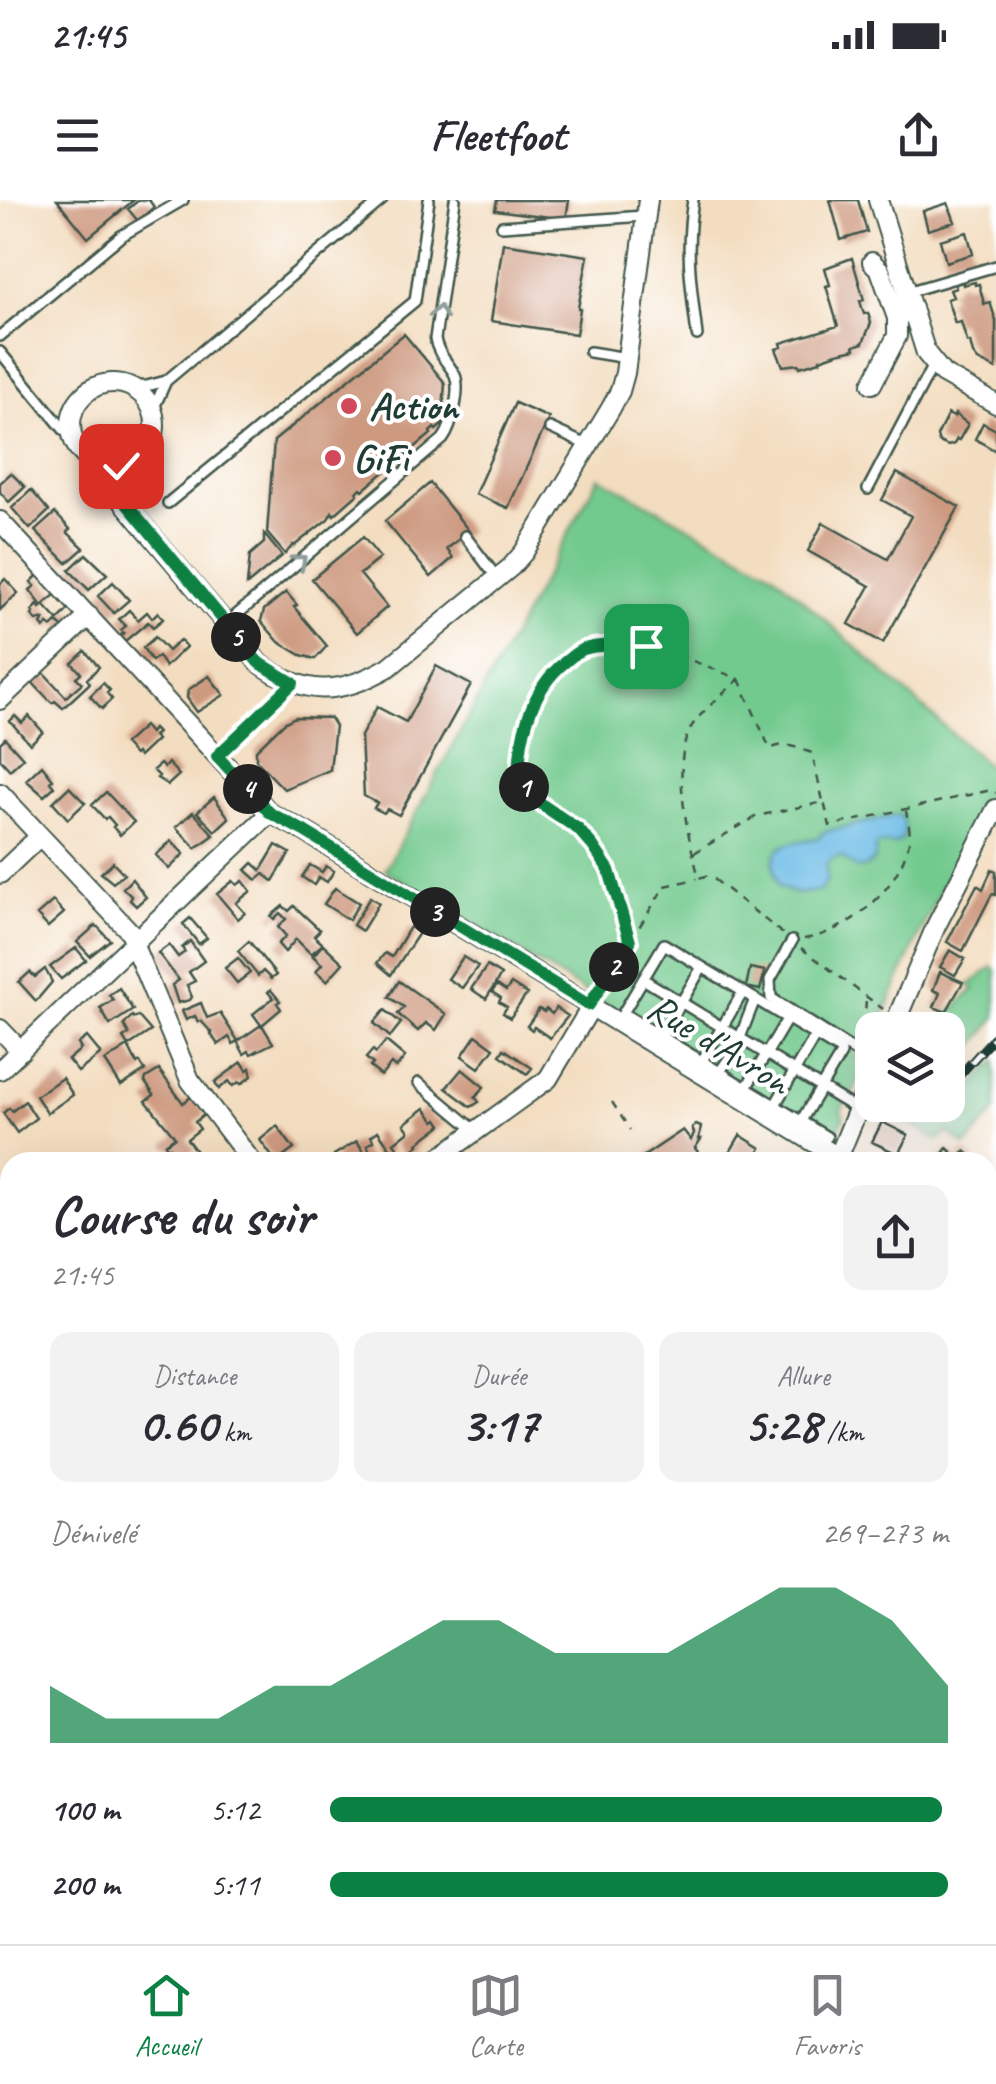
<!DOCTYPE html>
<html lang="fr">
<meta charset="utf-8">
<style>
:root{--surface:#fff;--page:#f2f2f3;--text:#2b2b33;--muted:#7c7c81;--line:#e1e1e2;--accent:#0b8043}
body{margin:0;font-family:Caveat,sans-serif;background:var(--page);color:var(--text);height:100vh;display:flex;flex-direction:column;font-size:38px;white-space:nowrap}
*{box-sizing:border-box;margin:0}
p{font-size:32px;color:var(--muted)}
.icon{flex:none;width:55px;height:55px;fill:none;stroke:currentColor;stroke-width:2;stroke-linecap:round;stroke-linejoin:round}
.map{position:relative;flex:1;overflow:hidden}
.details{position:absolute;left:0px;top:952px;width:998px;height:792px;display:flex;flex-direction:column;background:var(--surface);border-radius:30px 30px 0 0;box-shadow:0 10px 40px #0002}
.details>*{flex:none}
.tools{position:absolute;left:855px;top:812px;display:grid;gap:20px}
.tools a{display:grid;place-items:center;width:110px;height:110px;border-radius:20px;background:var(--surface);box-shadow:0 10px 40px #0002;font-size:50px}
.pin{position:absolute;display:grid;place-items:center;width:85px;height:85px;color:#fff;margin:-42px;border-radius:20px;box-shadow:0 5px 15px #0006}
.km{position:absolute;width:50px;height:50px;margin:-25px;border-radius:50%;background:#222;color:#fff;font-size:28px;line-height:50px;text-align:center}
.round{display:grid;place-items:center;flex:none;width:105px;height:105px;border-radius:20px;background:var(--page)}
.overview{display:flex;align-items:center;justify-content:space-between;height:170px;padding:0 50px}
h1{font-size:55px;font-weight:600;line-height:75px}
.stats{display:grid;grid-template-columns:repeat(3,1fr);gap:15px;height:170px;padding:10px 50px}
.stats div{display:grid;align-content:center;border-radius:20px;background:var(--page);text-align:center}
.stats b{font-size:50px;font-weight:600}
.stats small{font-size:28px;font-weight:400}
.stats p{font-size:28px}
.chart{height:280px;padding:20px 50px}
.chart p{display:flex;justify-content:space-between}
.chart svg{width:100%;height:180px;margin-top:10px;fill:var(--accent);opacity:.7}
ul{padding:0 50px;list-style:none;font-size:32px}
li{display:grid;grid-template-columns:160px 120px 1fr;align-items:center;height:75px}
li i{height:25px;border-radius:12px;background:var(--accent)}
.status{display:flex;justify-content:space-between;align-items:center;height:70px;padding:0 50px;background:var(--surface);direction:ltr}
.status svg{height:28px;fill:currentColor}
header{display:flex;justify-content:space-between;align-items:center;height:130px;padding:0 50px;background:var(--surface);font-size:45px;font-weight:600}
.dock{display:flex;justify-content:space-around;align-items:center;height:140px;border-top:2px solid var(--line);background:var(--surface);font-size:28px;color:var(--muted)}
.dock a{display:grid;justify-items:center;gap:5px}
.dock .on{color:var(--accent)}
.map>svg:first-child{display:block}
.green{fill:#73ca8f;stroke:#498462;stroke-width:2.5}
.water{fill:#6bbbe6;stroke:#457c8d;stroke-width:2.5}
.building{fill:#cd997f}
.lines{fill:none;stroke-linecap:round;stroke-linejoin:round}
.service-casing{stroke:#3f5549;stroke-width:14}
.minor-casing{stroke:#3f5549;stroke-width:22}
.secondary-casing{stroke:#3f5549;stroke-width:28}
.primary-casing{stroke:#3f5549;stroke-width:32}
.path{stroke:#3f5549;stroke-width:2.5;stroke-dasharray:8 8;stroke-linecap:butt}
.service{stroke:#fff;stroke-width:9}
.minor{stroke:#fff;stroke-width:18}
.secondary{stroke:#f9e7c3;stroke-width:22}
.primary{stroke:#f1c36a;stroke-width:28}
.rail-casing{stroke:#1f3d34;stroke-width:9}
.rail{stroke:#fff;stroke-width:5;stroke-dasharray:15;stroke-linecap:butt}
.oneway{stroke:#8f9e9a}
.route-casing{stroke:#fff;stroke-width:20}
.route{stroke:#0b8043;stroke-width:12}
.poi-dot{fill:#d1495b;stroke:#fff;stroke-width:4}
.labels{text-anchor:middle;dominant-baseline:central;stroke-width:8;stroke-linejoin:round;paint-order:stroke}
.poi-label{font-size:40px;font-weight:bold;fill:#1f3d34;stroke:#fff;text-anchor:start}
.street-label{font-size:40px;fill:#1f3d34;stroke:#fff}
</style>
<div class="status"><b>21:45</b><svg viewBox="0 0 49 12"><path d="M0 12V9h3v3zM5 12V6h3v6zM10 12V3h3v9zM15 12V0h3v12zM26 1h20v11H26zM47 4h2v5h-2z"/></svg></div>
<header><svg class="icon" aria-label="menu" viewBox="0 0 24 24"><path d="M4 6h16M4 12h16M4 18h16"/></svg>Fleetfoot<svg class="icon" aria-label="share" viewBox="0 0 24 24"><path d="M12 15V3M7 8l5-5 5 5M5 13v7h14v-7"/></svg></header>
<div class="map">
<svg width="996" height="1744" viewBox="0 0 996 1744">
<rect width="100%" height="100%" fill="#fff"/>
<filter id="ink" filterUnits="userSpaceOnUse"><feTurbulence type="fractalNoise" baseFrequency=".01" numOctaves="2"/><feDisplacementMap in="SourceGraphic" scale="20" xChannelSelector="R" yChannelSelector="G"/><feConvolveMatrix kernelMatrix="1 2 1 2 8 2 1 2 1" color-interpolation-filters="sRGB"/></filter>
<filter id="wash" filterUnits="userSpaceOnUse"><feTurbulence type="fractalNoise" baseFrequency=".0048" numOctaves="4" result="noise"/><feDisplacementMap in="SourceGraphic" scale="40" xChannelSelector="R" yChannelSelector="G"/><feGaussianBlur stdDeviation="2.25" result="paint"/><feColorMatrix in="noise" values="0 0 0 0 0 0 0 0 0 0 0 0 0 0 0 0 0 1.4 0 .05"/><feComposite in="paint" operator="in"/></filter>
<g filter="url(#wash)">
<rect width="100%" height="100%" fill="#f3ddc0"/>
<path class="green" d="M599 277 772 372 996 573V580L926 719 877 830H872V840L868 851 860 847 855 857 862 863 863 869 854 892 848 893 841 912 844 917 836 935 827 939 385 670Z
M993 767 996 770V818L948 878V830H932L974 789 969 785Z
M996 861V910L966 946 948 932 938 940 880 905H948V897L959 907 964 902 960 898Z"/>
<path class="water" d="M898 615 902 616 905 628 902 640 895 644H879L876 647 875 659 866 667 857 669 841 656 832 658 826 666 827 681 820 691 796 694 779 687C762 644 786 643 819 638L821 634 828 631Z"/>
<g id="blocks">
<path class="building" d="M57 0H134L88 38Z
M139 0H149L154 7 138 21 128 9Z
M497 0H569L566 19 495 10Z
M830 0H858L867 32 841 40Z
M948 3 955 22 928 30 923 11Z
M967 32 973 54 946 62 940 40Z
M503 43 588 56 578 108 580 109 576 134 491 121Z
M852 58 864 100 860 101 864 114 868 113 871 123 863 143 854 146 855 149 837 153 820 159V161L800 167 799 164 783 166 776 149 782 147 781 143 838 126 826 86 830 85 825 68Z
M963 82V85L975 82V85L979 84 984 104 990 102 996 121V169L978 160 973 154 970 142H967L961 122 955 123 947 99 953 97 950 90 956 88 955 84Z
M404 134 445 183 442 225 436 230 434 228 430 232 431 234 407 254 401 255 402 257 363 290 361 288 357 292 358 294 334 315 332 312 328 319 294 346 293 345 285 354 267 333 274 241Z
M515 203 549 218 508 308 475 294Z
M948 214 954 217 955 214 968 224 959 240 957 239 954 244 948 246 939 242 937 236Z
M983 223 996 230V251L975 239Z
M11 273 25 287 9 302 0 292V283Z
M897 273 959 307 883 443 849 424 870 386 808 351 823 323 888 359 911 316 882 300Z
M430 283 469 331 447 349 453 358 431 377 385 321Z
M31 290 49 311 30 329 12 308Z
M55 313 70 329 67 332 84 348 67 363 35 331Z
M264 334 282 356 247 385 250 355 264 343Z
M363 337 380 358 360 374 387 407 357 433 312 379Z
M86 354 107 374 89 390 69 370Z
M38 375 56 394 42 406 30 390 35 386 31 382Z
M5 379 18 393 0 410V384Z
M113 382 129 400 114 413 98 396Z
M286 392 297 405 294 407 327 446 315 459 301 455 279 442 261 421 264 410Z
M38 405 40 408 44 405 58 420 69 409 76 416 63 428 57 422 52 427 48 424 44 428 41 424 44 420 43 419 37 421 32 415 34 413 32 411Z
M129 410 138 420 147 412 152 418 158 412 163 419 153 427 148 422 125 441 120 436 124 433 121 430 126 426 119 419Z
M155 437 168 451 180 440 186 447 165 467 158 456 152 461 143 448Z
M85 451 99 467 87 479 90 483 63 508 55 501 52 503 32 482 43 472 66 497 82 483 76 477 81 473 72 463Z
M436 466 471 485 399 615 387 609 384 613 374 608 377 603 364 596 361 536 377 507 406 522Z
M209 476 224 495 197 512 187 498 188 490Z
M103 483 110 490 107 493 112 499 102 509 90 496Z
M15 516 22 523 29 516 43 532 30 544 10 521Z
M295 517 330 518 335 526 330 570 284 589 256 560V550L284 523Z
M144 526 150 533 153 529 157 533 153 536 157 540 139 557 136 553 134 555 124 544Z
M5 538 23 558 10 570 0 559V543Z
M168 563 179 575 168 585 157 578 159 576 153 570 160 564 164 568Z
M42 565 53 579 50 582 54 587 44 596 26 580Z
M69 587 85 603 68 619 53 602Z
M106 592 134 622 120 635 113 627 115 625 108 617 105 619 92 605Z
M214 597 229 618 215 631 197 612Z
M193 612 214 635 196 648 176 627Z
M171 641 184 654 169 669 156 655Z
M276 645 290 653 273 681 264 674 257 680 246 670 253 663 261 670Z
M113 662 124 674 113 683 101 673Z
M310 665 322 672 326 666 334 671 327 682 319 677 314 685 302 677Z
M992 669 996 671V695L992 694 963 751 947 742 977 685 983 689Z
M132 679 146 697 136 706 130 700 132 697 123 688Z
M233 681 237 685 243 681 251 691 236 703 245 713 238 719 217 694Z
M335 688 359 703 349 720 324 704Z
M370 697 379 703 362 731 353 725Z
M53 701 64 713 48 727 37 715Z
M283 706 289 711 294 706 320 730 314 736 323 744 311 754 296 739 285 752 278 744 286 736 278 727 286 719 280 713 274 719 271 716Z
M190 718 207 738 199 744 183 724Z
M96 725 110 740 90 756 77 742Z
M410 727 419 733 391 775 377 763 385 753 392 757Z
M190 741 204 761 189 772 195 781 187 785 192 797 190 800 178 803 172 785 179 780 158 753 169 745 178 757 185 752 182 748Z
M249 741 276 775 271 779 263 771 258 776 238 751Z
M323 744 343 763 327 781 316 771 322 764 313 756Z
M76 748 86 760 61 779 50 767Z
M950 750 965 759 955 775 940 767Z
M463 757 478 766 462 788 448 779Z
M238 758 250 773 237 783 225 768Z
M487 766 501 775 486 799 471 789Z
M750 768 765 771 760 790 746 787Z
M45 769 52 782 36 801 19 782 30 772 35 777Z
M940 772 963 782 946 812 934 807 940 793 933 790Z
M399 781 446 814 436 830 426 823 418 831 398 814 404 807 389 797Z
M511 784 527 794 510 818 503 813 507 807 499 802 501 798 492 792 497 785 506 791Z
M119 788 133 810 110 825 100 808 113 800 109 795Z
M271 790 280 801 277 803 281 809 262 825 273 843 251 854 249 851 244 854 237 841 233 844 229 837 218 845 211 834 212 833 201 821 198 822 195 816 186 820 182 811 201 803 207 818 220 813 238 841 261 825 253 814 273 798 268 792Z
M556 808 568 816 550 838 534 827 532 830 527 826 539 809 544 812 546 809 552 814Z
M385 810 401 823 390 837 374 823Z
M132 816 134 818 138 816 151 831 128 846 123 838 129 834 124 825Z
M476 835 494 848 479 868 462 856Z
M87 837 101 854 78 872 68 860 81 849 78 844Z
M386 841 405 857 396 868 391 864 381 876 370 867 373 864 366 858 373 850 376 853Z
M128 846 137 864 140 862 145 871 121 886 105 861Z
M504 849 532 868 527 874 500 855Z
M242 862 247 870 250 868 252 876 241 884 239 882 233 886 229 881 219 889 215 882Z
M462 869 484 887 475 897 479 902 471 907 446 888Z
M159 870 183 903 192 896 205 914 195 922 200 929 187 939 195 950 181 961 170 947 168 949 165 944 175 937 146 901 154 895 145 882 146 878Z
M62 878 73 895 47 913 36 896Z
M25 901 36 918 17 933 3 913 9 908 12 911Z
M425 908 435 921 438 919 442 925 418 943 419 945 414 949 416 952 412 955 410 952 404 957 394 943 409 931 404 924Z
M882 922 908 935 898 954 872 942Z
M696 925 701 927 699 939H701L695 948 700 955 689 962H635L683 930 691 940 694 933 692 928Z
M277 926 294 949 276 962 260 940Z
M378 931 392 951 386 954 388 957 375 962 367 945 374 941 371 936Z
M740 935 761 948 753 962H748L730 952Z
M357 941 370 962H338L334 955Z
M947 948 958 958 965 951 977 962H936Z
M996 1094V1127L988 1135V1102Z
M10 1182V1209L3 1215 7 1221 0 1225V1197L10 1191 5 1184Z
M996 1310V1384L988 1394V1321Z
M0 1635 10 1650V1678L4 1670 0 1672Z
M746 1735H802L793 1744H732Z"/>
</g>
</g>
<g filter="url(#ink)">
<use href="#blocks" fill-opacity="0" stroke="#3f5549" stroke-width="2.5"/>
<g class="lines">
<g class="service-casing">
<path id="service" d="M693 0C685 50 691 86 697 135
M502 26 644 16
M907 92 996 66
M0 136 121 36 183 0
M0 152 75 243
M590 152 627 158
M130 187 147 186 166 181
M153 210 166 181 382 0
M550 228 589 246
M868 289 934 163
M168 303 415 101 429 0
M465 336 497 378
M226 424 443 239C452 227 461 190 455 175 448 162 438 155 435 139L455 0
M792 741 770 780 771 798 872 862
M643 779 858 910
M623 813 664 744 841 851V854L801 921
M626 815 827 937
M661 837 702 767
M702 861 743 792
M719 873 736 848 755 799
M419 883 475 930
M746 888 787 819
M775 905 815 836
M0 1072H1
M988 1076 996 1084
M988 1161 996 1155
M988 1228 996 1237
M800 1744 810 1735"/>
</g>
<g class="minor-casing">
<path id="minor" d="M878 0 926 153 943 174 996 204
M872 62 880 70 897 118
M71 225a42 42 0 1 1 84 0a42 42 0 1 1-84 0Z
M872 184 897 136V118L912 107
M83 254 258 462C305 497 339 496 389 467L511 367 524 352 611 208 620 191 625 173 648 0
M0 321 270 613 304 631 846 962
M0 500 89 416
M0 593 131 733 137 753 190 880 252 962
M0 674 40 636
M0 829 21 851
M892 830 936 726 996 609
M0 870 270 613
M838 958 872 875
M433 962 548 879 591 807
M988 1047 996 1053
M0 1250 10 1245
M0 1293 10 1298
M988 1297 996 1286
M0 1373 10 1345
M0 1514 10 1511
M0 1603 10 1617
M92 1735 98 1744
M961 1735 970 1744
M234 1744 252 1735
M445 1744 450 1735"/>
</g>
<g class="secondary-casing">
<path id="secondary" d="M988 1555 996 1564"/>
</g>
<g class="primary-casing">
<path id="primary" d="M988 1474 996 1463
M988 1503 996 1492
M645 1744 677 1735"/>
</g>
<path class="path" d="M739 479 770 549C786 541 796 548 812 553L823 601
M229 545 281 495
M694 653 757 616 824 602 830 626 991 590 996 593
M804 739C850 732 899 689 909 642 911 632 908 621 906 611
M631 740 665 686 697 679
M801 748 883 809
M598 792 630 742 609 670 593 646 578 629 544 606 520 583C518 553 524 527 536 500 576 409 671 452 739 479 725 493 706 507 694 523 668 557 689 640 699 678L709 675 783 734
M863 841 866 800
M612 902 630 930
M537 955 543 962
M995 1128V1142
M988 1615 996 1629"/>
<use href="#service" class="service"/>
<use href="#minor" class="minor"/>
<use href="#secondary" class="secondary"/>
<use href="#primary" class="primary"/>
<g class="rail-casing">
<path id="rail" d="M951 885 996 835
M0 1462 10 1458"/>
</g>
<use href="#rail" class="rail"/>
</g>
<defs><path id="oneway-chevron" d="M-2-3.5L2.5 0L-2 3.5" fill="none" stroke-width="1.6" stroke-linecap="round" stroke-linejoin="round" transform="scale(2.5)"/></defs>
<g class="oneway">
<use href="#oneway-chevron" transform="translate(439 112) rotate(-82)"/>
<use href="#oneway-chevron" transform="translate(300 361) rotate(-40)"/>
</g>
</g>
<g class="lines" filter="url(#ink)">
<g class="route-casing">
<path id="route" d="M121 266 133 262C123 276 123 286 126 303L258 462 293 483 217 556 270 613 304 631 589 805 630 742 609 670 593 646 578 629 544 606 520 583C517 541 530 490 565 462 570 458 577 451 584 449 603 443 627 446 646 446"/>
</g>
<use href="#route" class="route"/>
</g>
<g class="poi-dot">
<circle cx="349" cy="206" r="10"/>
<circle cx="333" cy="258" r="10"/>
</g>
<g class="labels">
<g class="poi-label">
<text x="369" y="206">Action</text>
<text x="353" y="258">GiFi</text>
</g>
<g class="street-label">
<text transform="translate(719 844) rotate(31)">Rue d'Avron</text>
</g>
</g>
</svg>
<div class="tools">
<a><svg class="icon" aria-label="layers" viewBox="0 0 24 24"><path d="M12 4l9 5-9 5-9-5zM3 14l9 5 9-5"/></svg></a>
</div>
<div class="pin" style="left:646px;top:446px;background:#1e9e55"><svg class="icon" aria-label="arrive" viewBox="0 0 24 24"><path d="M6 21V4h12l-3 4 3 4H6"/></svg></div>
<div class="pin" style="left:121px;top:266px;background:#d93025"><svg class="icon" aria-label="check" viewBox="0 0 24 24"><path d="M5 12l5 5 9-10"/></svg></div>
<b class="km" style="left:524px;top:587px">1</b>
<b class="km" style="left:614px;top:767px">2</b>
<b class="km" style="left:435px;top:712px">3</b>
<b class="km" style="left:248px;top:589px">4</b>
<b class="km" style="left:236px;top:437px">5</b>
<section class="details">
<div class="overview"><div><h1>Course du soir</h1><p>21:45</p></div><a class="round"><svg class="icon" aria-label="share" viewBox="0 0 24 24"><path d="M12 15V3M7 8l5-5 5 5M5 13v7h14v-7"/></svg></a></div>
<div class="stats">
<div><p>Distance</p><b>0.60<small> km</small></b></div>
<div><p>Durée</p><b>3:17</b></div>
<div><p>Allure</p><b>5:28<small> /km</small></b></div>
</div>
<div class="chart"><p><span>Dénivelé</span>269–273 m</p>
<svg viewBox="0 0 160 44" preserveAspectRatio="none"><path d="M0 44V30L10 38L20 38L30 38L40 30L50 30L60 22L70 14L80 14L90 22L100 22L110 22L120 14L130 6L140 6L150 14L160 30V44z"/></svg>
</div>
<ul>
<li><b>100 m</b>5:12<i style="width:99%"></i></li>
<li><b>200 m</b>5:11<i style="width:100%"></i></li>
</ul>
</section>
</div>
<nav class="dock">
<a class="on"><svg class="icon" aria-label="home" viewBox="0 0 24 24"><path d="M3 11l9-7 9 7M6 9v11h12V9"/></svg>Accueil</a>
<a><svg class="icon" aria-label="map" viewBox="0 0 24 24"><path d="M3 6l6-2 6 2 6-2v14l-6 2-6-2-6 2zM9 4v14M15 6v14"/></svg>Carte</a>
<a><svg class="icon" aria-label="saved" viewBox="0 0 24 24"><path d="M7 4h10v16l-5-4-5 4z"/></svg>Favoris</a>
</nav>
